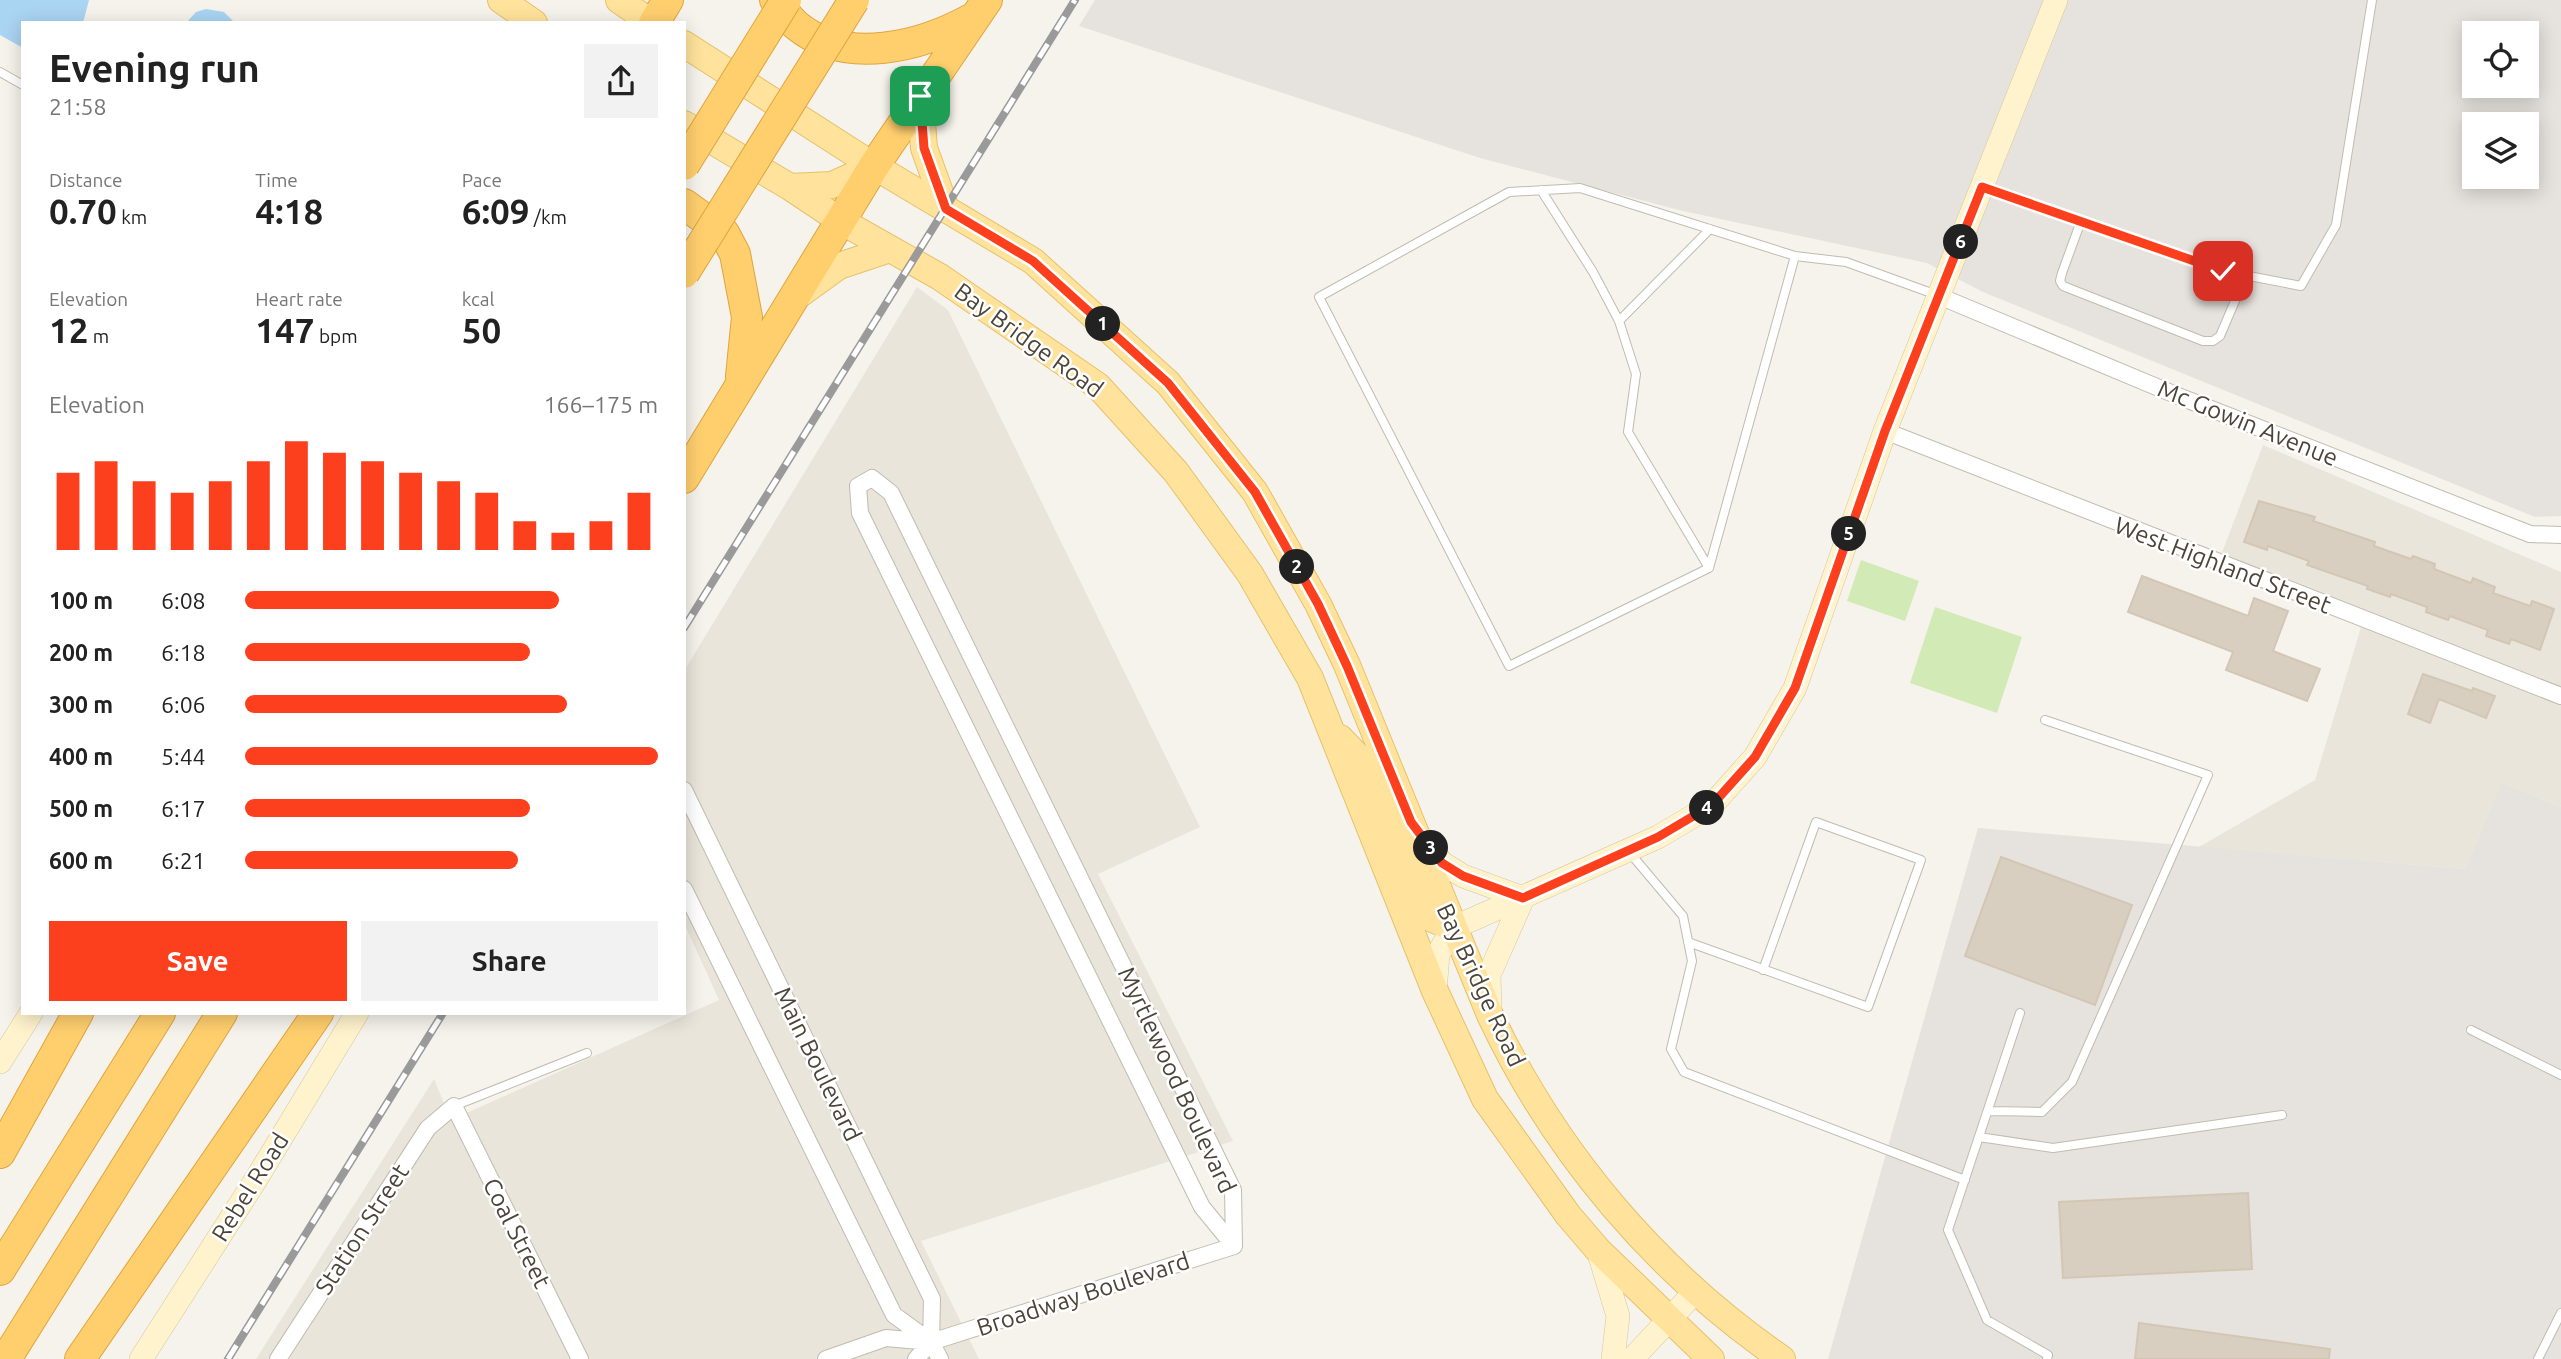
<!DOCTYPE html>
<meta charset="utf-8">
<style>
:root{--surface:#fff;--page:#f2f2f2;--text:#222;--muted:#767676;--accent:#fc3f1d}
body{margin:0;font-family:Ubuntu,sans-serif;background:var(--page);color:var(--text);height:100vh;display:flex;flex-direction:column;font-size:26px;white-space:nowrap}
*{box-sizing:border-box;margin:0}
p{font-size:23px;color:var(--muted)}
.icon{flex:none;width:38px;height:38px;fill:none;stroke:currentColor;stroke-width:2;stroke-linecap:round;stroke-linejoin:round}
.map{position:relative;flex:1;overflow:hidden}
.side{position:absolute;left:21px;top:21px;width:665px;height:994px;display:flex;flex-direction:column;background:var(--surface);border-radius:0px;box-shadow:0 4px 18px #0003}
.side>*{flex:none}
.tools{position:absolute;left:2462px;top:21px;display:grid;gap:14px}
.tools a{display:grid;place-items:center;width:77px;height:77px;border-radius:0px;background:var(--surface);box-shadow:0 4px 18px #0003;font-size:35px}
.pin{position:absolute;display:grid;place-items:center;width:60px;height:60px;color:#fff;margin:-30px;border-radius:14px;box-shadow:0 4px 10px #0006}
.km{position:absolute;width:35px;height:35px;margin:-18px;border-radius:50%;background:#222;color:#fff;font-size:19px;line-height:35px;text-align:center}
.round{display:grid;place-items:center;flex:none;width:74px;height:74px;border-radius:0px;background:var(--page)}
.head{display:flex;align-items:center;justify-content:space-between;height:119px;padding:0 28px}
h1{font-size:38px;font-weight:600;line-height:52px}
.metrics{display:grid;grid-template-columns:repeat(3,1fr);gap:10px;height:119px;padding:7px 28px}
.metrics div{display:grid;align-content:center}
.metrics b{font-size:35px;font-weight:600}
.metrics small{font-size:19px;font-weight:400}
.metrics p{font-size:19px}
.chart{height:196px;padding:14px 28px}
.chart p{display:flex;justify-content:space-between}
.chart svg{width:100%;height:126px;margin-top:7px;stroke:var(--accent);stroke-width:6}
.action{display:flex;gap:14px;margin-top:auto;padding:14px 28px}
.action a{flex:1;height:80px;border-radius:0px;background:var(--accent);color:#fff;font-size:28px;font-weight:600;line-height:80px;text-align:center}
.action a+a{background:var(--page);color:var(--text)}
ul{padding:0 28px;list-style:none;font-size:23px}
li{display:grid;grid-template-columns:112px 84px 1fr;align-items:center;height:52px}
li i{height:18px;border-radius:9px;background:var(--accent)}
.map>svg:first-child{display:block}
.residential{fill:#eae5da}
.industrial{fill:#e6e2dd;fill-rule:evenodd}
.green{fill:#d2eab5}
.water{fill:#a9d4f2}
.building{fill:#d8cfc1;stroke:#d3c7b4;stroke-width:2}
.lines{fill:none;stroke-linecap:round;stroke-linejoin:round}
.lane-casing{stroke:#c2bbae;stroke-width:10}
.street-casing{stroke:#c2bbae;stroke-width:18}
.secondary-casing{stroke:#d6c79b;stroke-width:24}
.primary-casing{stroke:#e6c16a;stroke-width:28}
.highway-casing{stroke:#e0a43c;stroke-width:32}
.lane{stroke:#fff;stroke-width:8}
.street{stroke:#fff;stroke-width:16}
.secondary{stroke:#fff3cd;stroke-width:23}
.primary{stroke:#ffe39c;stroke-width:26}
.highway{stroke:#ffcf6e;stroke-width:30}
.rail-casing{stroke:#9a9a9a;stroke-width:8}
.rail{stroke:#fff;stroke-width:5;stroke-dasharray:16;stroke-linecap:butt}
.highway-bridge-casing{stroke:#e0a43c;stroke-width:32;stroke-linecap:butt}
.highway-bridge{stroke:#ffcf6e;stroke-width:30}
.route-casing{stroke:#fff;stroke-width:14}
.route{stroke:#fc3f1d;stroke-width:9}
.labels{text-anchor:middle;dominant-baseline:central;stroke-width:5;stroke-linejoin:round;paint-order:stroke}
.street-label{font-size:24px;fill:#4b4439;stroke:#fff}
</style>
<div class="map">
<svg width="2561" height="1359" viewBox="0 0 2561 1359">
<rect width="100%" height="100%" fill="#f6f3ec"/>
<path class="residential" d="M917 287 948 310 1200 827 1098 874 1233 1141 921 1241 979 1359H256L434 1079 451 1120 719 1000 684 923V671Z
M2263 445 2561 572V807L2501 782 2465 869 2199 847 2315 780 2361 627 2215 571Z"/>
<path class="industrial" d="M1095 0H2561V516L2535 517 1983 292 1927 263 1683 211 1480 158 1079 26ZM2474 33H2527V86H2474ZM2474 124H2527V177H2474Z
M2501 782 2561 807V1359H1828L1978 828 2465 869Z"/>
<path class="green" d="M1861 560 1919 581 1905 621 1847 601Z
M1935 607 2022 637 1997 713 1910 683Z"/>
<path class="water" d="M0 0H89L83 23H23V48L0 35Z
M206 9 224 12 235 23H186L196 12Z"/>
<path class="building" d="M2259 501 2315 517 2313 521 2375 542 2374 546 2411 559 2413 556 2435 564 2434 569 2471 583 2473 578 2495 587 2493 593 2530 606 2532 601 2554 609 2540 650 2511 639 2509 644 2486 636 2488 630 2450 616 2448 620 2426 612 2427 607 2391 594 2390 597 2367 589 2368 586 2307 565 2309 561 2268 546 2267 550 2244 542Z
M2142 576 2248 616 2254 598 2288 611 2273 651 2320 669 2307 701 2226 670 2233 652 2128 612Z
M2423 674 2472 691 2473 688 2495 696 2486 718 2439 699 2430 723 2408 714Z
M2001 857 2132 905 2095 1005 1965 956Z
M2248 1193 2252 1269 2063 1278 2059 1202Z
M2139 1323 2330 1349 2329 1359H2135Z"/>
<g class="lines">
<g class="lane-casing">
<path id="lane" d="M0 72 23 85
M1985 188 2223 271 2301 286 2336 225 2372 0
M1541 190 1593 272 1619 321 1636 374 1628 432 1709 568
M2081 221 2062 273 2060 281 2063 286 2203 341H2213L2220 336 2246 275
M1795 256 1580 188 1509 192 1319 297 1509 666 1709 568 1795 256 1846 262 1937 295
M1619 321 1710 229
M1630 853 1683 916 1692 961 1671 1049 1684 1072 1965 1180
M1688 942 1868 1007 1921 860 1816 822 1763 970
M2020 1013 1948 1230 1987 1320 2048 1355 2047 1359
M2471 1030 2561 1075
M454 1106 587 1053
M1988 1111 2042 1112 2072 1082 2208 775 2045 720
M1979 1137 2053 1148 2282 1115
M2538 1359 2561 1313"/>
</g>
<g class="street-casing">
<path id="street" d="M1939 296 2183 398 2530 534 2561 535
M1885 431 2561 696
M872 478 891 493 1233 1190 1234 1246 1202 1207 860 513 858 486Z
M684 790 932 1299 931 1342 940 1359
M684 889 894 1315 931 1342
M278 1359 428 1128 454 1106 580 1359
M826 1359 886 1338 931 1342 1234 1246
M916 1359 931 1342"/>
</g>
<g class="secondary-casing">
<path id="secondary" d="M1424 840 1442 863 1463 876 1523 898 1489 975 1490 1008
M1435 991 1438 954 1453 928 1658 837 1712 805 1755 757 1795 688 1885 431 2056 0
M0 1062 31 1013
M1598 1250 1618 1316 1613 1359
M141 1359 255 1181 357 1013
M1632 1359 1695 1292"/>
</g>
<g class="primary-casing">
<path id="primary" d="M501 0 534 23
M619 0 652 23
M684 44 874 166 1033 261 1168 383 1255 492 1318 604 1347 665 1490 1015C1555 1153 1656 1272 1782 1359
M920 96 924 148 946 209
M684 124 790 187 841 221 940 277 1098 386 1176 472 1250 574 1310 678 1435 991 1485 1099 1568 1215 1598 1250 1711 1359
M790 187 832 185 874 166
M796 297 839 266 890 249
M1340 738 1364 763 1428 917 1453 928"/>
</g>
<g class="highway-casing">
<path id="highway" d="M775 0C781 8 788 18 796 25 846 67 922 46 973 18
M654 23 668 0
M684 204 724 233 735 254 747 317 741 376
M684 478 874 166 987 0
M0 1153 78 1013
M0 1270 160 1013
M6 1359 222 1013
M80 1359 318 1013"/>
</g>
<use href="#lane" class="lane"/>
<use href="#street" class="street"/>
<use href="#secondary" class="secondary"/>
<use href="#primary" class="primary"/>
<use href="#highway" class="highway"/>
<g class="rail-casing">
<path id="rail" d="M684 628 1075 0
M228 1359 443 1013"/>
</g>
<use href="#rail" class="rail"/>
<g class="highway-bridge-casing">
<path id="highway-bridge" d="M684 165 786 0
M684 273 854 0"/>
</g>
<use href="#highway-bridge" class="highway-bridge"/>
</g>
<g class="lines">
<g class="route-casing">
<path id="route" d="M920 96 924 148 946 209 1033 261 1168 383 1255 492 1318 604 1347 666 1411 822 1442 863 1463 876 1523 898 1658 837 1712 805 1755 757 1795 688 1885 431 1982 187 2223 271"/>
</g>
<use href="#route" class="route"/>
</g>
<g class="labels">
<g class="street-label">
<text transform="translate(1029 340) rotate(36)">Bay Bridge Road</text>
<text transform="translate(2248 423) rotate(22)">Mc Gowin Avenue</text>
<text transform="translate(2223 565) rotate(21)">West Highland Street</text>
<text transform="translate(1481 985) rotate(65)">Bay Bridge Road</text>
<text transform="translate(818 1064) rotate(64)">Main Boulevard</text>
<text transform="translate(1177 1080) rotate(65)">Myrtlewood Boulevard</text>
<text transform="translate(250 1187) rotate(-58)">Rebel Road</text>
<text transform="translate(362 1229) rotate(-57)">Station Street</text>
<text transform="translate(517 1233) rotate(63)">Coal Street</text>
<text transform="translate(1083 1294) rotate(-18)">Broadway Boulevard</text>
</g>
</g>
</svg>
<div class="tools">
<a><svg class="icon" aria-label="locate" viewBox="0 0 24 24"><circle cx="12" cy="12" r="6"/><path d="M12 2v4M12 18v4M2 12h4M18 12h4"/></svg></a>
<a><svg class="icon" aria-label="layers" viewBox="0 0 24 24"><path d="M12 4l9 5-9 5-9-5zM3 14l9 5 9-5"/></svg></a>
</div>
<div class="pin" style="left:920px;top:96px;background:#1e9e55"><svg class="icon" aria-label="arrive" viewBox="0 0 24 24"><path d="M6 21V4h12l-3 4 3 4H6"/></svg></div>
<div class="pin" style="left:2223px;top:271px;background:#d93025"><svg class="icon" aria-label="check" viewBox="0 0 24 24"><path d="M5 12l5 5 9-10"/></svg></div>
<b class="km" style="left:1103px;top:324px">1</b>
<b class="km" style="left:1297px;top:567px">2</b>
<b class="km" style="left:1431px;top:848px">3</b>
<b class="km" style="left:1707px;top:808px">4</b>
<b class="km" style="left:1849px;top:534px">5</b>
<b class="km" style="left:1961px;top:242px">6</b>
<section class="side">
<div class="head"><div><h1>Evening run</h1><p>21:58</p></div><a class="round"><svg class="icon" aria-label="share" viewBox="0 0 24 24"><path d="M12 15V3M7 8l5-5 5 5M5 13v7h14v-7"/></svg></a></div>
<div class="metrics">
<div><p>Distance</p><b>0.70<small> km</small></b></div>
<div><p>Time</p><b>4:18</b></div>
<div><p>Pace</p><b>6:09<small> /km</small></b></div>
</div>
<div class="metrics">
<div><p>Elevation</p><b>12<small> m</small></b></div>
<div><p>Heart rate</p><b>147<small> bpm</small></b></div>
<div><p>kcal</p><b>50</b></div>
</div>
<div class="chart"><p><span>Elevation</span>166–175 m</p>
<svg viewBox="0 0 160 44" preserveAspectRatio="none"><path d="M5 44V17M15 44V13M25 44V20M35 44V24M45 44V20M55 44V13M65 44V6M75 44V10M85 44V13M95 44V17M105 44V20M115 44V24M125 44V34M135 44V38M145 44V34M155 44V24"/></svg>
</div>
<ul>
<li><b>100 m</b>6:08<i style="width:76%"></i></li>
<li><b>200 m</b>6:18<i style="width:69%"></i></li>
<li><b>300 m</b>6:06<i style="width:78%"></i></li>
<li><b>400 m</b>5:44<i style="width:100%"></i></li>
<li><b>500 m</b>6:17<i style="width:69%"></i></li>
<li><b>600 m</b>6:21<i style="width:66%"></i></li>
</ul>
<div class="action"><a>Save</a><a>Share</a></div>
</section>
</div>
